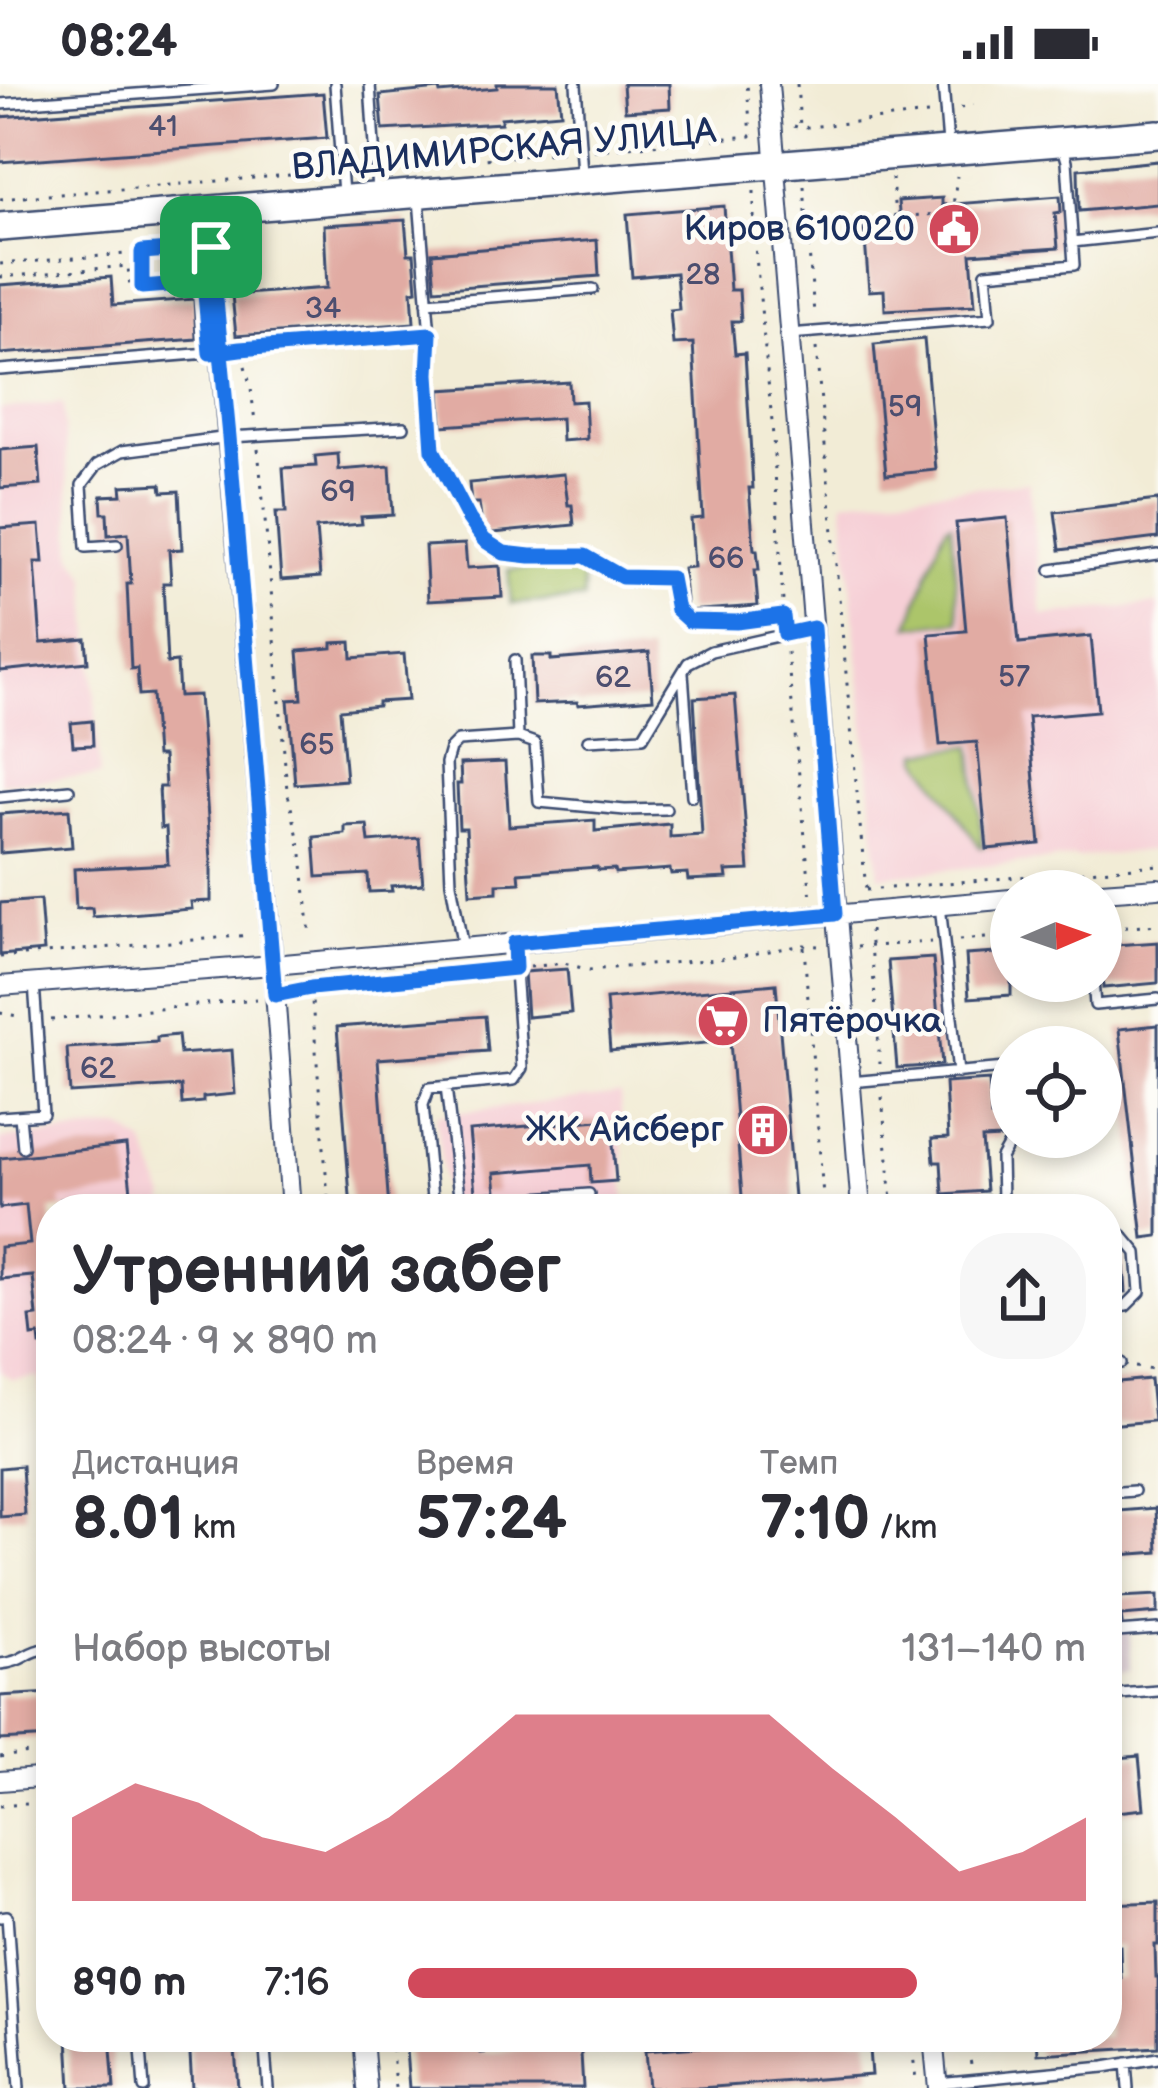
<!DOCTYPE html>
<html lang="ru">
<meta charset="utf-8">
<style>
:root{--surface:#fff;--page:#f7f7f7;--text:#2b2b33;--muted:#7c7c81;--accent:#d1495b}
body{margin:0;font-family:"Balsamiq Sans",sans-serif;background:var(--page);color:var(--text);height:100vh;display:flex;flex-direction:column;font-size:45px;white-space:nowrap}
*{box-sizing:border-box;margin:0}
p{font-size:39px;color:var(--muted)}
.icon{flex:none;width:66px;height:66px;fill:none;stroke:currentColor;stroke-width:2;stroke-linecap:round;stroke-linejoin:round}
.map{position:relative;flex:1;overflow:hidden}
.sheet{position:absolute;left:36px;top:1110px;width:1086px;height:858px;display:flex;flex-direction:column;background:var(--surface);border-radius:48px;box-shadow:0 6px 18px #0003}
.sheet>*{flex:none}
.needle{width:78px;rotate:88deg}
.controls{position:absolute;left:990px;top:786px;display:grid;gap:24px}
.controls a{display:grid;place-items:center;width:132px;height:132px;border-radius:50%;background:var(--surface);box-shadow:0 6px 18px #0003;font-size:60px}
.pin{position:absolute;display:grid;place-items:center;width:102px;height:102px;color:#fff;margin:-51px;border-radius:24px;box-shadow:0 6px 18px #0006}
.round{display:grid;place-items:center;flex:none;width:126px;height:126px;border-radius:48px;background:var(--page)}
.summary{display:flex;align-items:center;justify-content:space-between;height:204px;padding:0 36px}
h1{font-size:66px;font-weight:800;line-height:90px}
.stats{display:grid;grid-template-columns:repeat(3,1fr);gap:18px;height:204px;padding:12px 36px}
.stats div{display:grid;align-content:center}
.stats b{font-size:60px;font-weight:800}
.stats small{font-size:33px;font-weight:400}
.stats p{font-size:33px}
.chart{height:336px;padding:24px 36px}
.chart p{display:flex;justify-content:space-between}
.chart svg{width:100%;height:216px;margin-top:12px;fill:var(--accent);opacity:.7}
ul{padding:0 36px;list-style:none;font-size:39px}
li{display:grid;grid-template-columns:192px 144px 1fr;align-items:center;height:90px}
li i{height:30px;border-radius:15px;background:var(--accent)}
.status{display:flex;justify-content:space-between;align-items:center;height:84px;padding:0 60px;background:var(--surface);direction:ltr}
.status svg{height:33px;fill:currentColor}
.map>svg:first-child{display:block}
.built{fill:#f6cfd6}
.industrial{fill:#d1bdc9}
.green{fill:#acc56a;stroke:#647a64;stroke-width:3}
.building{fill:#e1aba3}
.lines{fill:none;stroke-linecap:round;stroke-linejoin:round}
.lane-casing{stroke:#3b4b70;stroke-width:14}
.street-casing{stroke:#3b4b70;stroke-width:22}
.secondary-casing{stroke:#3b4b70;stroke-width:32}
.path{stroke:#3b4b70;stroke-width:3;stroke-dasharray:3 9;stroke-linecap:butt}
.lane{stroke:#fff;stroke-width:9}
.street{stroke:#fff;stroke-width:18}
.secondary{stroke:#fff;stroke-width:27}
.route-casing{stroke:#fff;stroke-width:24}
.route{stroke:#1a73e8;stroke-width:15}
.labels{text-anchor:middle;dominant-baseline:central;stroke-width:9;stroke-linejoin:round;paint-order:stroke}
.number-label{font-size:30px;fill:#4c4e6f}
.street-label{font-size:36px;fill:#1b2f5e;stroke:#fdfcf7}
.poi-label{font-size:36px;fill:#1b2f5e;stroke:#fdfcf7;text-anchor:end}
</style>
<div class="status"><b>08:24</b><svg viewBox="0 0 49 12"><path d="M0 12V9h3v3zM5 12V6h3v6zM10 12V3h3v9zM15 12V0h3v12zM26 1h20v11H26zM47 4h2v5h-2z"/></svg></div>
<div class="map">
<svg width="1158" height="2004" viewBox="0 0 1158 2004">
<rect width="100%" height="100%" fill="#fdfcf7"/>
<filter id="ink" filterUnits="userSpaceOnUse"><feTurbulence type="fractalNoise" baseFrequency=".00833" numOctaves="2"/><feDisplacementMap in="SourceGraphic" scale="24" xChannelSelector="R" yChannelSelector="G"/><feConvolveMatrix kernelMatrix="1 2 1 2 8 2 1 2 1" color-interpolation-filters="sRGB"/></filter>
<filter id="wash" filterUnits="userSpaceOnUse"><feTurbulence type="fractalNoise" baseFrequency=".004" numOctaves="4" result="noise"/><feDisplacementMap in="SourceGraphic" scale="48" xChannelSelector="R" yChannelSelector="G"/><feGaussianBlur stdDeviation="2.7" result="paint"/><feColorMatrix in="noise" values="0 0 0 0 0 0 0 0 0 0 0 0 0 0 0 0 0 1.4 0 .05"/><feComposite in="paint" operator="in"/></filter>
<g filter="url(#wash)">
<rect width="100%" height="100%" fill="#f2ecd6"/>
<path class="built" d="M63 319 73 472 87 492 100 691 0 699V325Z
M1029 398 1042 531 1158 520V766L879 792 843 416Z
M620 1010 626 1125H451L446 1121 436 1031Z
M122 1044 145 1060 165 1115V1125H51V1351L46 1352 39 1293 12 1296 0 1287V1055Z"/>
<path class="industrial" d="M1129 1536 1131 1585 1107 1587V1537Z"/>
<path class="green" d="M951 439 959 537 909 542 940 455 947 441Z
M581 481 584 515 511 520 508 486Z
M972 662 983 763H980L920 675V668Z"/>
<g id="blocks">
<path class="building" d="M497 0H558L561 29 501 34V39L383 46 380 11 439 5 440 9 497 4Z
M623 0H669L670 24 625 27Z
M323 9 327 54 0 78V33Z
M1158 77V120L1079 127 1078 85Z
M1060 112 1061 128 1055 129 1058 164 971 170 975 221 885 226 884 206 869 207 864 143 900 140 898 117 942 114V121Z
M724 122 730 206H739L741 237H732L735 270 745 269 753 404H749L754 466H757L759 486H755L758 522 687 527 683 484 694 483 691 435 703 434 693 259 673 260 670 226 679 225 676 189 632 193 627 130Z
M405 136 408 170H414L417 206 412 207 414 239 236 252 232 211 327 204 324 141Z
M597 156 599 192 435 205 432 169Z
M111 193 113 221 194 215 196 255 0 270V201Z
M924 255 936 386 886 391 874 260Z
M569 298 570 318 585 317 587 355 562 357 561 334 442 342 440 306Z
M38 363 41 401 0 404V366Z
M338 370 339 386 390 382 393 431 361 433 362 440 316 444 320 493 281 496 276 428H286L283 384 316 382 315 372Z
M564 390 568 421H572L574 441 483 450 479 419H471L469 399Z
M161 400 162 408 179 407 182 465 169 466 171 499H163L167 579 177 578 179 612 199 611 211 775V817L191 818 192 825 93 833 92 824 76 825 74 785 168 780 166 743 161 744 159 703H165L163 672H156L152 610 139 611 137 584 131 585 127 500H131L128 449 108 451 107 429H102L101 412 122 411 121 402Z
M1158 416V454L1060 466 1055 428Z
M1007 434 1019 559 1091 552 1098 627 1028 633 1040 760 987 765 977 658 940 661 929 550 966 547 956 439Z
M40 441 43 478H35L41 559 86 555 88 578 0 587V444Z
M465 460 467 484 500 482 502 513 428 517 425 462Z
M351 558 352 574 404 570 408 616 378 618V622L340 626 346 696 295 700 288 616 302 615 298 567 332 564V559Z
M649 568 653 615 578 621 577 618 534 620 532 572H551V576Z
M735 611 749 786 726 787 727 794 688 796 687 789 671 790 670 785 615 789 614 785 598 786 597 783 519 789 520 799 497 800V808L470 810 466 744H459L457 700H461L460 680 505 678 509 742 595 736V747L670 740V753L702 751 694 614Z
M92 637 93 661 73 662 71 639Z
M69 725 72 763 0 769V730Z
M367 741 369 758 419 754 423 800 391 802 392 807 369 808 368 790 317 793 314 753 345 750V742Z
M40 816 44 867 0 871V819Z
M1158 858V899L1103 904 1101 862Z
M1011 868V911L969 914 966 871Z
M933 874 942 981 897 984 888 877Z
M567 885 571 929 527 933 524 888Z
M776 900 795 1125H743L730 957 610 967 606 915Z
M485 932 488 967 378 975 389 1125H351L337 943Z
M1158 941V1152L1143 1154 1119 945Z
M178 951 180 970 232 966 235 1010 203 1013V1018L182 1020 181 1002 70 1009 67 964 157 958V953Z
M989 996 991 1032 998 1031 1000 1054 982 1055 986 1107 943 1110 941 1078H934L932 1055 948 1054 945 999Z
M611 1035 616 1097 591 1099 590 1081 494 1089 496 1108 475 1109 469 1047Z
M126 1061 131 1108 61 1115 62 1125H51V1261H40L39 1251 32 1252 30 1233 37 1232 33 1192 0 1195V1163L30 1160 26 1121 0 1124V1074Z
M1123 1168 1126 1208 1107 1210V1169Z
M1150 1295 1154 1337 1107 1341V1299Z
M22 1382 25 1431 0 1433V1384Z
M1156 1424 1158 1468 1107 1472V1428Z
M1107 1510H1120V1513L1158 1511V1529L1121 1532 1122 1539 1107 1537Z
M51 1609V1653L0 1656V1612Z
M1139 1672 1144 1725 1107 1729V1675Z
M1158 1818V1861H1155L1156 1893H1158V1963L1038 1970 1037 1953H1107V1895H1121L1120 1862 1107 1863V1820Z
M68 1953H110L114 2004H71Z
M189 1953H234L238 2004H192Z
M405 1953H440V1962L480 1959 481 1969 544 1964 543 1953H580L583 2004H409Z
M834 1953H868L871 1991 700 2004H648L645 1967Z"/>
</g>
</g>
<g filter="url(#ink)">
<use href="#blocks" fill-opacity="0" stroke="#3b4b70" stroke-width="3"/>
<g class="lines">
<g class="lane-casing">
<path id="lane" d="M335 0 343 110
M370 0 377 108
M576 0 582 90
M943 0 948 60
M0 20 274 0
M419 115 430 251 428 290 433 366 469 435
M1072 158 1158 149
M427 218 593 205
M789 250 990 234 986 189 1074 181 1067 77 1063 63
M0 286 430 251
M117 461 86 463 82 401 97 381 122 367 229 353 404 343
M1051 486 1158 471
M515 576 518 653
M683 589 692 712
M588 656 643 653 688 579 711 567 813 544
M0 713 69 706
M940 821 958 989
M463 864 451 799 446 679 450 665 458 657 518 653 535 659 539 718 625 726 666 725
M1093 897 1095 921 1158 915
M850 998 1006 984 1011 1035
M446 1003 459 1112 466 1119 589 1110
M20 1032 23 1063
M0 1033 43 1030 34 899
M433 1125 423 1021 429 1004 514 996 522 984 513 859
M906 1125 1002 1116 1001 1074 1013 1053
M1107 1152 1122 1151 1137 1169 1140 1208 1126 1222 1107 1224
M1107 1280 1122 1279
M1107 1409 1134 1407
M1107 1546 1117 1548 1158 1545
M0 1580C25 1578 26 1566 51 1564
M1107 1611 1158 1607
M0 1833 7 1832 19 2004
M140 1953 144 2004
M264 1953 268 2004
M1126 1979 1128 2004
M938 1999 1104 1983 1158 1974"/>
</g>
<g class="street-casing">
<path id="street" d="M769 0 861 1125
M208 127 273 881 291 1125
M1101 808 1158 804
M0 902 273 881 1011 815
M0 1697 51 1693
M363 1953 367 2004
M933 1953 938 2004"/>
</g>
<g class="secondary-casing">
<path id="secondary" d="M0 143 1158 50"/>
</g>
<path class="path" d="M797 0 800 42
M961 24 973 20
M794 42 800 44 928 30
M594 66 751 52 747 0
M391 83 566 68
M892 94 895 133 952 129 957 92
M804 102 814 230
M754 107V152L772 338 784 534
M0 115 327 88
M142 168V203L196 199
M0 180 190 165
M0 193 128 182 130 205 142 203
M816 264 866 806
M245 282 251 304 255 338
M258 365 268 467 287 706 302 770 310 852
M477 446C504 484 543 466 582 472 597 474 609 489 624 493 638 496 657 494 672 494L677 526 689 537 737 538 781 532
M787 568 811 815
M866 806 1158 781
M1101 845 1158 841
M870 846 880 980
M959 856 1011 852
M804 863 824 1125
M857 863 931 858
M0 873 251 851
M530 883 564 879 589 886 729 874 804 861 818 862
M0 929 18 932
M51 936 256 915
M882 1013 892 1117
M329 1125 311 905 497 886
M1136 1282 1158 1286
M0 1673 51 1666
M0 1722 51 1718
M391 1953 395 2004
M911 1953 916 1996
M968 1953 971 1981"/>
<use href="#lane" class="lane"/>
<use href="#street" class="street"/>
<use href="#secondary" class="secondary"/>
</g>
</g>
<g class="lines" filter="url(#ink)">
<g class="route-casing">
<path id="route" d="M211 163 229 353 275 911 311 904 515 884 514 859 835 830 813 544 785 550 783 532 737 538 689 537 677 526 671 494 622 493 585 472H530L504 469 484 456 469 435 433 366 428 290 430 250 240 265 210 269 204 198 142 203V168L211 163"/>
</g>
<use href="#route" class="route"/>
</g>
<defs>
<g id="civic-disc" transform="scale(2.7)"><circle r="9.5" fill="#d1495b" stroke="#fdfcf7"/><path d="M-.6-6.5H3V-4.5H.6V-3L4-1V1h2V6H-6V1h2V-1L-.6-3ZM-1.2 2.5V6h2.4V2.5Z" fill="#fff"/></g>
<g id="supermarket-disc" transform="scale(2.7)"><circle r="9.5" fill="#d1495b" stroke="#fdfcf7"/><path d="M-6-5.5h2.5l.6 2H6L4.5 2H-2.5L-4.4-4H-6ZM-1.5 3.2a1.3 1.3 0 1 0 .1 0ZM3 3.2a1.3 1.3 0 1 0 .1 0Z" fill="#fff"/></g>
<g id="building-disc" transform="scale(2.7)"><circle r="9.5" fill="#d1495b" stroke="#fdfcf7"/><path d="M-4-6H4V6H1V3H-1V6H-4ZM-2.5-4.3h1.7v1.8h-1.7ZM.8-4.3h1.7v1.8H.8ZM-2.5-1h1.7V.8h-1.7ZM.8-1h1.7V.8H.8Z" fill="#fff"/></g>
</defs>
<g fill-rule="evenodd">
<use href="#civic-disc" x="954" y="145"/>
<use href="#supermarket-disc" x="723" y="937"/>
<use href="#building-disc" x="763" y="1046"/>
</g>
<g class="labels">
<g class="number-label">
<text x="163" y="43">41</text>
<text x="703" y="191">28</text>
<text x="323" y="225">34</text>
<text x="905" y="323">59</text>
<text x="338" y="408">69</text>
<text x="726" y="475">66</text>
<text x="1014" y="593">57</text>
<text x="613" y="594">62</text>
<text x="317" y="661">65</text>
<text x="98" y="985">62</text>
</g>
<g class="street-label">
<text transform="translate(504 66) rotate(-5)">ВЛАДИМИРСКАЯ УЛИЦА</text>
</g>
<g class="poi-label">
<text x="915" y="145">Киров 610020</text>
<text x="762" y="937" text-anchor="start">Пятёрочка</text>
<text x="724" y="1046">ЖК Айсберг</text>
</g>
</g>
</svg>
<div class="controls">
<a><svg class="needle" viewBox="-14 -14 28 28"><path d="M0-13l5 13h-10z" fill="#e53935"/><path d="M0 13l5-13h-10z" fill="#7c7c81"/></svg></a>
<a><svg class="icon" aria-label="locate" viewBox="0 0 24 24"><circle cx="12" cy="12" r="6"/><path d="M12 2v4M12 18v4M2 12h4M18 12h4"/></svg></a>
</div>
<div class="pin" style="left:211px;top:163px;background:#1e9e55"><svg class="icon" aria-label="arrive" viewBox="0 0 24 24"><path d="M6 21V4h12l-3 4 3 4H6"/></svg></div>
<section class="sheet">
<div class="summary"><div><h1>Утренний забег</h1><p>08:24 · 9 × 890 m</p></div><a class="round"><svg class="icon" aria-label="share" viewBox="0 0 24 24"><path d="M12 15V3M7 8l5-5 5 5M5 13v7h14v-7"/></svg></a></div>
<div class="stats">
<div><p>Дистанция</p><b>8.01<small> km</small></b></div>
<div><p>Время</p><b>57:24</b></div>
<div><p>Темп</p><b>7:10<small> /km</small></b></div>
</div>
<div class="chart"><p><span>Набор высоты</span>131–140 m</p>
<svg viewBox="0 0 160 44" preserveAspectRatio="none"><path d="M0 44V27L10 20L20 24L30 31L40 34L50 27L60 17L70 6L80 6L90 6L100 6L110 6L120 17L130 27L140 38L150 34L160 27V44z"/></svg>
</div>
<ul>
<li><b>890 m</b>7:16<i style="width:75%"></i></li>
</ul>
</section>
</div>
